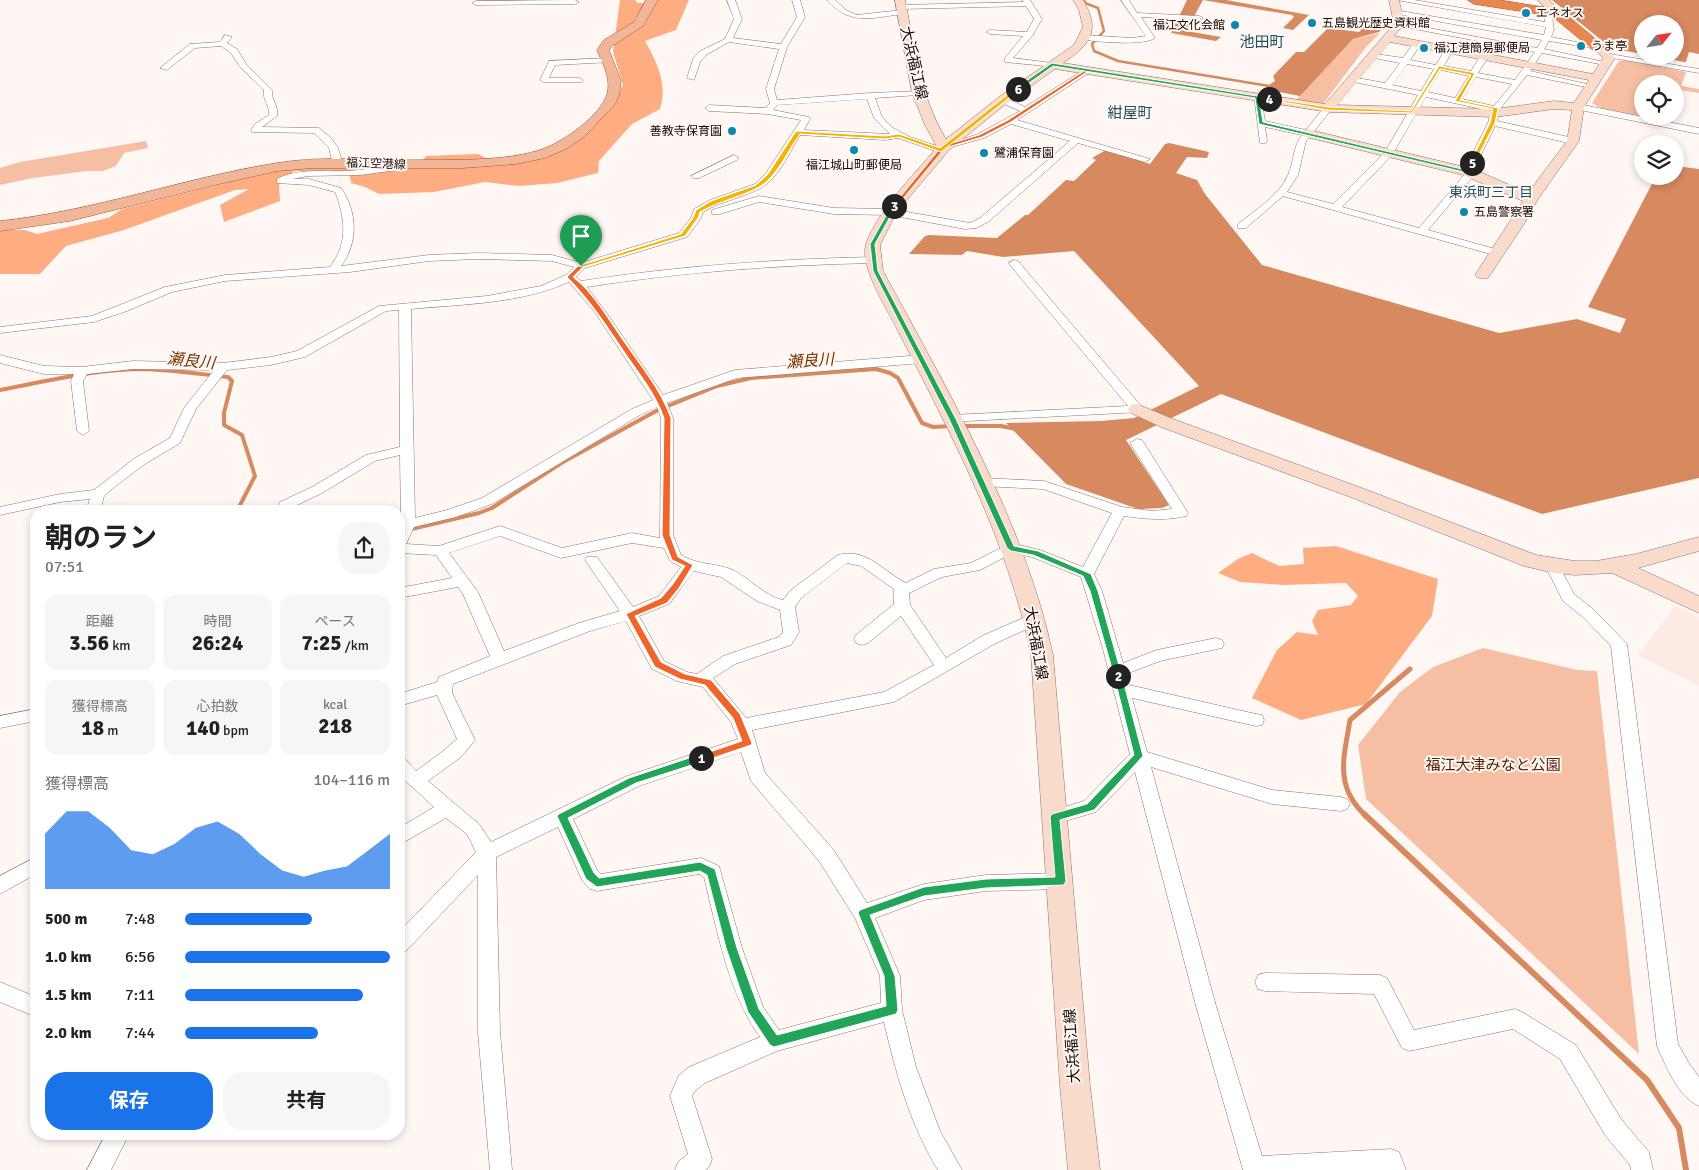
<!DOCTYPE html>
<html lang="ja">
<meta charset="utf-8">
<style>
:root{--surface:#fff;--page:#f6f6f6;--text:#222;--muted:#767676;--accent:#1a73e8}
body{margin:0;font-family:Signika,"Noto Sans JP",sans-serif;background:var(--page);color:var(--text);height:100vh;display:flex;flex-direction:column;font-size:19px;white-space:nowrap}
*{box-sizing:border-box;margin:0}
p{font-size:16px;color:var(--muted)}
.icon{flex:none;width:28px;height:28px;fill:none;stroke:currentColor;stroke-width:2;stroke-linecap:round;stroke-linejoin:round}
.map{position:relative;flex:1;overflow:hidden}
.drawer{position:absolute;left:30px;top:505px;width:375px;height:635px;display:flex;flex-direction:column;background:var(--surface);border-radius:20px;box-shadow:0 2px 8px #0003}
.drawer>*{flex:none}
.needle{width:32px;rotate:60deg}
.buttons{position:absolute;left:1634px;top:15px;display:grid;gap:10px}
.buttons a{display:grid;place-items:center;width:50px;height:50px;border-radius:50%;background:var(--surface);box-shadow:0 2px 8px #0003;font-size:25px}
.pin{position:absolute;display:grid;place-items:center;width:42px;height:42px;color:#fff;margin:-51px -21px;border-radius:50% 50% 50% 0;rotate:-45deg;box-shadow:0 0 5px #0007}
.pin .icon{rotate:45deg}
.km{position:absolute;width:25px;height:25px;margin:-12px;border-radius:50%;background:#222;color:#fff;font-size:14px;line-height:25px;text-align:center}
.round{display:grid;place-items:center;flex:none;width:52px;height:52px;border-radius:20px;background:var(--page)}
.overview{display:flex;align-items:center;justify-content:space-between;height:85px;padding:0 15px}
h1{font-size:28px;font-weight:700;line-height:38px}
.metrics{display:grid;grid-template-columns:repeat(3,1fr);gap:8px;height:85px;padding:5px 15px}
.metrics div{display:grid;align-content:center;border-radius:12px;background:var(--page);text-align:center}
.metrics b{font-size:21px;font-weight:700}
.metrics small{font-size:14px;font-weight:400}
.metrics p{font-size:14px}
.chart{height:140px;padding:10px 15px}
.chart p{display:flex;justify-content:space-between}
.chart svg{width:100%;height:90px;margin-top:5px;fill:var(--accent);opacity:.7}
.button{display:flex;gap:10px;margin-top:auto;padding:10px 15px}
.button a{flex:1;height:58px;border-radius:20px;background:var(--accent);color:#fff;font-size:20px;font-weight:700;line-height:58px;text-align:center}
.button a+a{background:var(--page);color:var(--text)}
ul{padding:0 15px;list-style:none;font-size:16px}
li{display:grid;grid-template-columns:80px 60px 1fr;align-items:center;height:38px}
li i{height:12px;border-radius:6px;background:var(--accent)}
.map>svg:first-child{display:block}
.built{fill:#fdebe3}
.green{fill:#f6bea2}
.forest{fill:#fead83}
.water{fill:#d78960}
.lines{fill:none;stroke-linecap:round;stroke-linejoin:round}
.stream-far3{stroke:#d78960;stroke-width:2.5}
.stream-far2{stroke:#d78960;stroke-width:4}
.stream-far1{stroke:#d78960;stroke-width:5}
.stream{stroke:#d78960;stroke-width:6}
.street-casing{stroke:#917263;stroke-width:1}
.secondary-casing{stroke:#917263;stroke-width:1}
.primary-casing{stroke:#9e5a36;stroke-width:1}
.highway-casing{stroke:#9e5a36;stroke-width:1}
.street{fill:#fff;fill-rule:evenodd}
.secondary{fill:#f8dbcb;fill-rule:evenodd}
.primary{fill:#f1b697;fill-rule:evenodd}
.highway{fill:#e88651;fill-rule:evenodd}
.split-1{fill:#f0652b;stroke:#fff}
.split-2{fill:#22a559;stroke:#fff}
.split-3{fill:#22a559;stroke:#fff}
.split-4{fill:#f0652b;stroke:#fff}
.split-5{fill:#f5b400;stroke:#fff}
.split-6{fill:#22a559;stroke:#fff}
.split-7{fill:#f5b400;stroke:#fff}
.poi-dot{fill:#0d87ab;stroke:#fff7f4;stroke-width:2}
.labels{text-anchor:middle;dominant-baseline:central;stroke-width:4;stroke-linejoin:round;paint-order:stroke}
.far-poi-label{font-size:12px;fill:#150905;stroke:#fff7f4;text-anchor:start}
.far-street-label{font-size:12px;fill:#150905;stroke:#fff7f4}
.far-neighbourhood-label{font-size:14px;fill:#1f4f62;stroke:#fff7f4}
.far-quarter-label{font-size:15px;fill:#1f4f62;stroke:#fff7f4}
.street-label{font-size:15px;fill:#150905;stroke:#fff7f4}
.park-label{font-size:15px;fill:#552304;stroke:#fff7f4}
.water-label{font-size:16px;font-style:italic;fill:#793200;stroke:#fff7f4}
</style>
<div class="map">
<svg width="1699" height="1170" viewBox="0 0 1699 1170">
<rect width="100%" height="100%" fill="#fff7f4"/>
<path class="built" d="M1675 606 1699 617V686L1638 655Z"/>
<path class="green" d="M1380 33 1366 47 1323 104 1296 100 1353 39Z
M1628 60 1686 72 1681 86 1699 89V93L1679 90 1675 98V84H1642V116H1666L1663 122 1602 109 1592 103 1619 61Z
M146 141 148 148 124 153 116 166 103 171H87L33 178 0 185V168L20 162Z
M1483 648 1577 670 1597 671 1639 1054 1366 799 1358 745 1400 692 1433 667Z"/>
<path class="forest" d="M620 0H635L638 3H654L657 0H689L676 30 645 41C657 62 668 85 660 109L632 124 599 161 598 173 557 183 519 186 485 182 434 192 379 194 365 187 351 183 349 171H294L279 185 280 201 224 222 220 205 249 189 235 190 124 230 66 246 40 274H0V230H25L37 234 108 218 122 209 276 170 298 168H417L426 156 478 154 500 165 559 152 609 110 623 85 613 52Z
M1336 546 1438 579 1432 616 1366 704 1301 720 1252 698 1277 650 1297 632 1318 635 1312 621 1318 610 1351 605 1358 596 1346 583 1283 585 1240 582 1218 573 1238 559 1252 553 1279 566 1304 564 1303 548Z"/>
<path class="water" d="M1187 0H1226L1309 15 1293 30 1283 28 1294 17 1292 15 1203 0 1186 31 1221 37 1216 41 1171 33Z
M1552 0H1699V54L1689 52 1686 62H1684L1653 56H1675V24H1642V54L1611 48Z
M1384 22 1387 24 1379 32 1353 39 1300 96 1263 89 1275 81 1273 76 1296 52H1304L1328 28 1359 32 1365 26 1378 28Z
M1169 143 1209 152 1207 158 1187 157 1176 173 1197 180 1205 194 1262 265 1499 333 1577 319 1620 333 1626 319 1588 307 1656 176H1675V166L1699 169V478L1542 514 1221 394 1126 440 1169 505 1162 508 1138 509 1066 484 1006 423 1101 421 1134 418 1199 386 1074 251 1003 257 967 251 962 255 909 254 925 236 929 235 997 238 1025 215H1028L1066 180 1074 181 1096 160 1092 158 1106 150 1150 164 1165 144Z"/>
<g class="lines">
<path class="stream-far3" d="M1084 0 1085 3 1098 8 1104 31 1092 44 1094 51 1118 61 1269 86"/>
<path class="stream-far2" d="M0 390C47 381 96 369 144 369 172 370 200 374 228 377L232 381 224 413V425L242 435 255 476 237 511
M962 426H1001L1016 429
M399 532 479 513 492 508 563 462 658 410 717 386 751 378 876 369 890 373 898 378 922 423 933 427 952 426"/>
<path class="stream-far1" d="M1365 815C1334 786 1344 757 1350 720L1410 669"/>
<path class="stream" d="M1364 814 1647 1080 1679 1128 1686 1170"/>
<g class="street-casing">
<path id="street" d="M575 0 579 2 575 4 476 5 472 3 476 1Z
M727 0H735L742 19 733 38 781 44 797 17 792 0H800L805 17 787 47 774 89 777 100 870 93 921 91 922 93 918 95 875 98 882 117 893 128 910 137 940 147 978 134 1020 111 1000 102V98H1006L1025 107 1087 68 1091 70 1090 72 1017 120 1150 159 1145 162 1078 143 988 222 976 228 965 229 890 215 834 214 759 202 720 214H712V210L759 196 834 208 890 209 970 223 980 218 1070 141 1011 124 984 138 945 149 941 153 898 138 885 140 800 135C790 151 779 178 761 188 742 198 721 201 703 212L701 218 687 237 585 268 576 277 581 281C678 266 777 259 874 257L879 260 874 263C778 265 681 272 587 287L608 315 663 395 735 370 922 355 928 359 922 363 737 378 667 403 673 418V535L681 555C697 565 717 563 733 570 751 579 764 596 783 600L791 590 838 555C866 547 884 572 906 583L934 569 971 563 1011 543 1040 550 1083 567 1112 513 1043 489 982 486 975 482 982 478 1044 481 1122 507 1152 511 1172 509 1130 443 1137 439 1142 440 1188 513 1186 516C1166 521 1145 519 1124 516L1094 574 1102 591 1123 663 1157 650 1216 638 1222 640 1224 644 1222 648 1160 661 1126 674 1129 685 1256 714 1262 715 1264 720 1262 725 1256 726 1132 698 1147 752 1272 790 1341 797 1347 799 1350 804 1347 809 1341 811 1272 804 1151 767 1216 1006 1262 1156 1391 1149 1399 1152 1406 1170H1243L1196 1006 1135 772 1096 812 1055 824 1049 822 1046 817 1049 812 1084 801 1130 754 1103 649 1081 577 1032 557 1013 553 980 570 942 577 909 593 910 605 946 658 982 636 1030 615 1035 614 1040 615 1043 619 1040 623 994 644 894 702 752 730 765 773 833 849 867 903 924 884 986 875 1061 873 1068 875 1071 881 1068 887 1061 889 986 891 924 900 875 918 900 976 902 1010 916 1067 940 1131 962 1170H938C910 1125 896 1073 884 1022L777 1051 705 1083 695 1091 692 1096 712 1159 709 1167 705 1170H675L678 1162 688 1154 670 1096 679 1075 689 1067 760 1037C728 993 717 929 704 877L699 874 597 891 590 889 583 882 558 827 496 857 500 1032 512 1170H490L478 1032V875L406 951 399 954V932L476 852 467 834 446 818 399 845V828L434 807 399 775V757L405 759 416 771 442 752 457 739 437 695 399 706V694L437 682 439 677 490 656 463 594 458 587 399 598V588L452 578 436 555 399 553V529L401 524 400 455 375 461 322 493 291 508 290 511H276L280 502 312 487 366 455 400 447 399 310 386 311 305 357 271 365 227 370 196 409 180 443 145 464 113 488 104 496 100 511H86L90 499 60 502 0 515V507L60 494 94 490 135 458 170 438 184 408 214 370 133 369 87 374 83 381 89 431 83 435 77 431 71 381 74 374H44L0 363V355L44 366 82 367 133 361 223 363 271 357 297 351 379 306 487 296 541 286 566 275 574 267 552 261 478 259 429 261 350 272 225 281 172 292 127 311 94 322 0 333V327L92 316 165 287 225 275 330 267C343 249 346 233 341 211 339 204 338 198 335 192L309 185 277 183V179C299 168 322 172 346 171 366 170 385 166 405 163L410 166 405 169 360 175 307 176 293 179H309L341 188C358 212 358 244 341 266L429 255 478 253 552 255 581 263 679 233 691 218 694 209 710 200 755 184 766 173 801 120 768 114 709 111 705 108 709 105 766 108 770 103 766 89 779 49 729 42 706 55 700 62 694 80 687 78 693 59 700 51 725 39 734 19ZM867 99 874 118 890 134 804 130 810 119 809 117 773 110 777 105ZM569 282 594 311 653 400 632 409 482 498 447 510 415 518 411 309C463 304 520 304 569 282ZM657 407 661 418 660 538 632 533 562 548 500 526 439 546 406 544 414 527 456 517 492 504 640 415ZM500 536 561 558 632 543 664 548 670 561 681 567 659 596 633 607 597 557H587L585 560 620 611 579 623 504 651 478 592 449 553ZM847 563 861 566 894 589V604L856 635 854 639 856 643 862 645 868 643 901 616 934 665 884 692 746 718 713 678 735 664 791 645 799 632 795 607 801 598ZM694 571 721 577 757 601 780 610 783 632 779 637 723 656 697 674 687 672 664 661 639 616 669 604ZM626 621 652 669 677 681 703 687 731 722 738 739 627 776 491 842 479 824 428 781 461 757 475 740 452 693 453 684 590 631ZM741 752 751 781 819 861 855 918 880 976 881 1003 779 1030 763 1007 742 948 719 866 701 858 601 874 597 870 573 819 639 786Z
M827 0H835L846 10 857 15 902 10 906 12 902 14C871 18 850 26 827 0Z
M1022 0H1030L1042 19 1032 36 1013 58 1052 63 1056 65 1055 67 1005 62V58L1023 36 990 34 986 32 990 30 1027 32 1034 19 1026 6 901 9 897 7 901 5 1024 2Z
M1121 0H1129L1137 13 1199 16 1203 18 1199 20 1141 17 1155 38C1143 46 1096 42 1080 39L1079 37 1083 35 1132 38 1146 36Z
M1397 0H1414L1545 22V14L1559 11V15L1552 17 1554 30 1551 37 1602 47 1598 49 1549 41 1544 49 1609 63 1605 65 1542 53 1530 71 1595 86 1591 88 1527 75 1500 109 1497 121 1573 138 1577 141 1573 144 1495 126 1473 171 1476 173 1428 230 1502 251 1503 253 1502 255H1494L1283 196 1246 228H1238V224C1255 210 1279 196 1288 175 1294 162 1293 146 1302 135L1265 127 1267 141 1266 143H1260L1254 95 1261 97 1265 121 1306 130 1325 106H1331V110L1306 141 1298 175 1287 192 1333 204 1385 152 1418 95 1349 81 1348 79 1352 77 1385 83 1400 63 1369 57V53L1403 58 1414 42H1417L1421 44 1410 60 1436 65 1446 48H1449L1453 50 1444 66 1471 71 1481 55H1484L1488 57 1478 73 1515 80 1535 52 1399 26H1396V22L1537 48 1542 40 1397 14 1393 12 1394 10 1544 35 1546 27ZM1407 64 1434 69 1421 91 1392 85ZM1441 70 1469 76 1455 98 1428 92ZM1476 77 1512 84 1494 106 1462 99ZM1426 97 1491 111 1488 123 1463 172 1465 174 1419 228 1342 207 1392 155Z
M225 35 232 37 227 43 237 49 246 64 272 90C271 100 279 106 277 116L262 127 319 128 331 138 338 148 341 158 339 165H333L329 148 314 133 252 132 251 130 255 124 269 115C270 105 262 100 264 90L240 67 231 53 221 46 195 48 167 70 160 68 190 44 220 42Z
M1604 53 1699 69V73L1607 57 1603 55Z
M608 58H611V62L555 65 549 78H579L583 80 582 82H544L540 80 549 61Z
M1578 104 1699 128V134L1575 109V105Z
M734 155 739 158 737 160 699 178H693L691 176Z
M1014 260 1018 261 1141 406 1143 409 1141 412 947 422 946 419 947 416 952 415 1128 406 1010 265 1009 263Z
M1553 562 1558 564 1574 594 1594 610 1627 644 1678 1044 1690 1065 1699 1077V1106C1678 1097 1666 1066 1657 1046L1611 646 1584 618 1563 601 1546 567 1548 564Z
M36 709V721L0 728V716Z
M36 857V874L0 894V876Z
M1265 973 1380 975 1387 978 1414 1030 1515 1009 1522 1012 1576 1045 1621 1119 1649 1152 1653 1170H1631L1630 1165 1605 1135 1560 1059 1513 1029 1409 1051 1402 1048 1374 994 1265 991 1258 989 1255 982 1258 975Z
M0 982 36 997V1017L0 1002Z
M106 1134H129L111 1170H87Z"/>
</g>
<g class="secondary-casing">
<path id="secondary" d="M895 0H905C915 48 920 97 946 139L999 97 1074 45 1083 27 1079 10 1073 0H1083C1102 32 1089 45 1063 63L1325 104 1394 24 1389 0H1399L1404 24 1394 36 1593 74 1603 58 1593 47 1594 45H1602L1615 58 1584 107 1579 141 1538 199 1524 224 1488 278H1478L1475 275 1523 201 1463 175 1302 136 1300 133 1306 129 1473 169 1528 193 1567 141 1572 110 1554 109 1495 117 1328 112 1055 69 1007 103 949 150 896 213 880 245 883 271C947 389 1025 523 1053 655L1090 1086 1100 1170H1068L1060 1086 1031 655C1008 540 951 434 898 331 888 310 859 267 866 244 877 211 915 174 937 147L925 125 912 93ZM1390 42 1589 80 1574 103 1554 101 1495 109 1337 105Z
M1538 0H1549L1561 13 1560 15H1552Z
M1137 404 1173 419 1367 490 1536 555 1575 561H1596L1636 554 1699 537V551L1638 568 1699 596V613L1612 573 1575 575 1554 573 1524 566 1353 498 1161 427 1131 413 1128 409 1131 405Z"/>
</g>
<g class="primary-casing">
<path id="primary" d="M646 0H658L643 26 612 46 609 50 621 81 619 96 615 104 584 137 566 149 545 158 516 164 462 168H313L277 171 210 186 70 221 0 231V221C95 211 183 178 277 163 325 155 375 161 423 160 460 160 518 161 550 146 569 137 605 112 608 90 610 76 602 62 597 50L604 40 634 22Z"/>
</g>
<g class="highway-casing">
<path id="highway" d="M1468 0H1499L1561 10 1605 47 1598 51 1593 50 1552 16 1474 4Z"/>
</g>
<use href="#street" class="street"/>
<use href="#secondary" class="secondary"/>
<use href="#primary" class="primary"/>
<use href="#highway" class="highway"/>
</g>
<path class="split-1" d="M579 265 584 266 573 277C594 293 608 319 623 340 640 365 661 390 671 418L670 535 678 557 693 565 679 588 667 603 635 616 661 662 685 674 711 680 740 714 752 743 751 745 701 762 698 761V756L742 741 733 718 705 685 680 679 655 667 626 614 661 598 673 584 685 566 672 560 662 535 664 418C656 395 641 376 627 356 608 328 591 301 567 277Z"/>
<path class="split-2" d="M1118 673 1122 676 1143 756 1094 810 1060 820 1066 881 1064 885 986 888 924 896 870 915 895 976 898 1010 896 1014 774 1047 770 1045 748 1012 726 948 707 875 700 871 597 887 586 879 557 816 559 814 629 778 701 754 704 756V761L636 783 568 818 594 873 599 878 700 862 715 869 737 948 759 1009 777 1035 886 1006 884 976 858 913 860 910 924 887 986 879 1055 877 1050 817 1052 814 1087 804 1134 755 1114 676Z"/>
<path class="split-3" d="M892 205 896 206 875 244 878 271 956 419 1014 546 1038 551 1091 574 1098 591 1122 676 1121 679 1118 680 1114 676 1090 591 1083 576 1033 555 1011 551 1007 548 949 419 873 271 870 244Z"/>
<path class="split-4" d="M1087 69 1271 99 1269 100 1087 72 1011 122 982 137 945 148 896 207H892L942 146 979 135 1008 120Z"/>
<path class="split-5" d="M1439 66 1475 73 1460 100 1498 108 1495 123 1474 164 1470 163 1490 123 1493 109 1455 101 1471 75 1440 69 1412 113 1328 110 1267 99 1269 98 1328 107 1411 111Z"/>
<path class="split-6" d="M1052 63 1257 96 1259 97 1263 122 1466 170 1471 162 1475 163 1468 173 1259 124 1255 98 1053 66 1019 90H1016V88Z"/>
<path class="split-7" d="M1016 88 1020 89 941 152 899 137 885 139 800 134C788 150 777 177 759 187 741 197 719 201 700 212L698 218 685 236 583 267 578 266 681 234 693 218 696 210 711 201 756 185 768 174 796 131 885 136 899 134 940 148Z"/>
<g class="poi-dot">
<circle cx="1526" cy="13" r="5"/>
<circle cx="1312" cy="23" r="5"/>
<circle cx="1235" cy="25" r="5"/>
<circle cx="1581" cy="46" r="5"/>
<circle cx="1424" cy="48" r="5"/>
<circle cx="732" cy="131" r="5"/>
<circle cx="854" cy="150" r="5"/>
<circle cx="984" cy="153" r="5"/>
<circle cx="1464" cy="212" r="5"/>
</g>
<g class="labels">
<g class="far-poi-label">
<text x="1536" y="13">エネオス</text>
<text x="1322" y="23">五島観光歴史資料館</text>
<text x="1225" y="25" text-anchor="end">福江文化会館</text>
<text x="1591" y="46">うま亭</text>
<text x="1434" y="48">福江港簡易郵便局</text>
<text x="722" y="131" text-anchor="end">善教寺保育園</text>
<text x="994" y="153">鷺浦保育園</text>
<text x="854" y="165" text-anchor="middle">福江城山町郵便局</text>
<text x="1474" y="212">五島警察署</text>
</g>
<g class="far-street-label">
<text transform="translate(376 164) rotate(2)">福江空港線</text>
</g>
<g class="far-neighbourhood-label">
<text x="1491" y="192">東浜町三丁目</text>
</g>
<g class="far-quarter-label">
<text x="1262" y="42">池田町</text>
<text x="1130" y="113">紺屋町</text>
</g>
<g class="street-label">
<text transform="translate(914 63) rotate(77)">大浜福江線</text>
<text transform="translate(1036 643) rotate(80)">大浜福江線</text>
<text transform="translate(1072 1046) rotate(-94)">大浜福江線</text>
</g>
<g class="park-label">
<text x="1493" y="765">福江大津みなと公園</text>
</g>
<g class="water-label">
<text transform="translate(191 361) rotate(6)">瀬良川</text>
<text transform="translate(810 361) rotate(-4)">瀬良川</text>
</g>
</g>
</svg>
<div class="buttons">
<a><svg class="needle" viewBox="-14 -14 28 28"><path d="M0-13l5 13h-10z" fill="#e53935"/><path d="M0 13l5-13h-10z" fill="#767676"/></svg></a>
<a><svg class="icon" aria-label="locate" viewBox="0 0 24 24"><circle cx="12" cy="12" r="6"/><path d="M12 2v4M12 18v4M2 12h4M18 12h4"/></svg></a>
<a><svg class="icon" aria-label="layers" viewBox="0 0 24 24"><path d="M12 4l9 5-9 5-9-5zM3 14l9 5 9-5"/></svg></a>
</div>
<div class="pin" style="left:581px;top:266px;background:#1e9e55"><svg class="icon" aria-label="arrive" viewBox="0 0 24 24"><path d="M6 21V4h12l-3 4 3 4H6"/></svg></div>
<b class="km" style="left:701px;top:758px">1</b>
<b class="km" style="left:1118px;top:676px">2</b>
<b class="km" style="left:894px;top:206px">3</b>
<b class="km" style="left:1269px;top:99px">4</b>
<b class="km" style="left:1472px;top:163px">5</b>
<b class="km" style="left:1018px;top:89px">6</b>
<section class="drawer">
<div class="overview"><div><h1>朝のラン</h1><p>07:51</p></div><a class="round"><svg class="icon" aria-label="share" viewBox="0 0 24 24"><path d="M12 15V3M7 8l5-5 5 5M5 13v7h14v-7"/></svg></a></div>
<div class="metrics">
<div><p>距離</p><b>3.56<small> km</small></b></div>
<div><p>時間</p><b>26:24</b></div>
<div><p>ペース</p><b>7:25<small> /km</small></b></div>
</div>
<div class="metrics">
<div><p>獲得標高</p><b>18<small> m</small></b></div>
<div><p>心拍数</p><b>140<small> bpm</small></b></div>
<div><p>kcal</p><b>218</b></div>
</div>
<div class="chart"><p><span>獲得標高</span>104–116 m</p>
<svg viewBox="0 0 160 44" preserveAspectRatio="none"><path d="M0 44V17L10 6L20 6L30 14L40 25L50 27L60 22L70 14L80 11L90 17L100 27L110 35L120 38L130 35L140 33L150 25L160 17V44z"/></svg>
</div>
<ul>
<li><b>500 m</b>7:48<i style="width:62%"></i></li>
<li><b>1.0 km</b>6:56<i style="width:100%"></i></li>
<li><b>1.5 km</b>7:11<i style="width:87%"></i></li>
<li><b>2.0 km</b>7:44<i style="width:65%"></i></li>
</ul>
<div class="button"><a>保存</a><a>共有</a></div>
</section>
</div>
